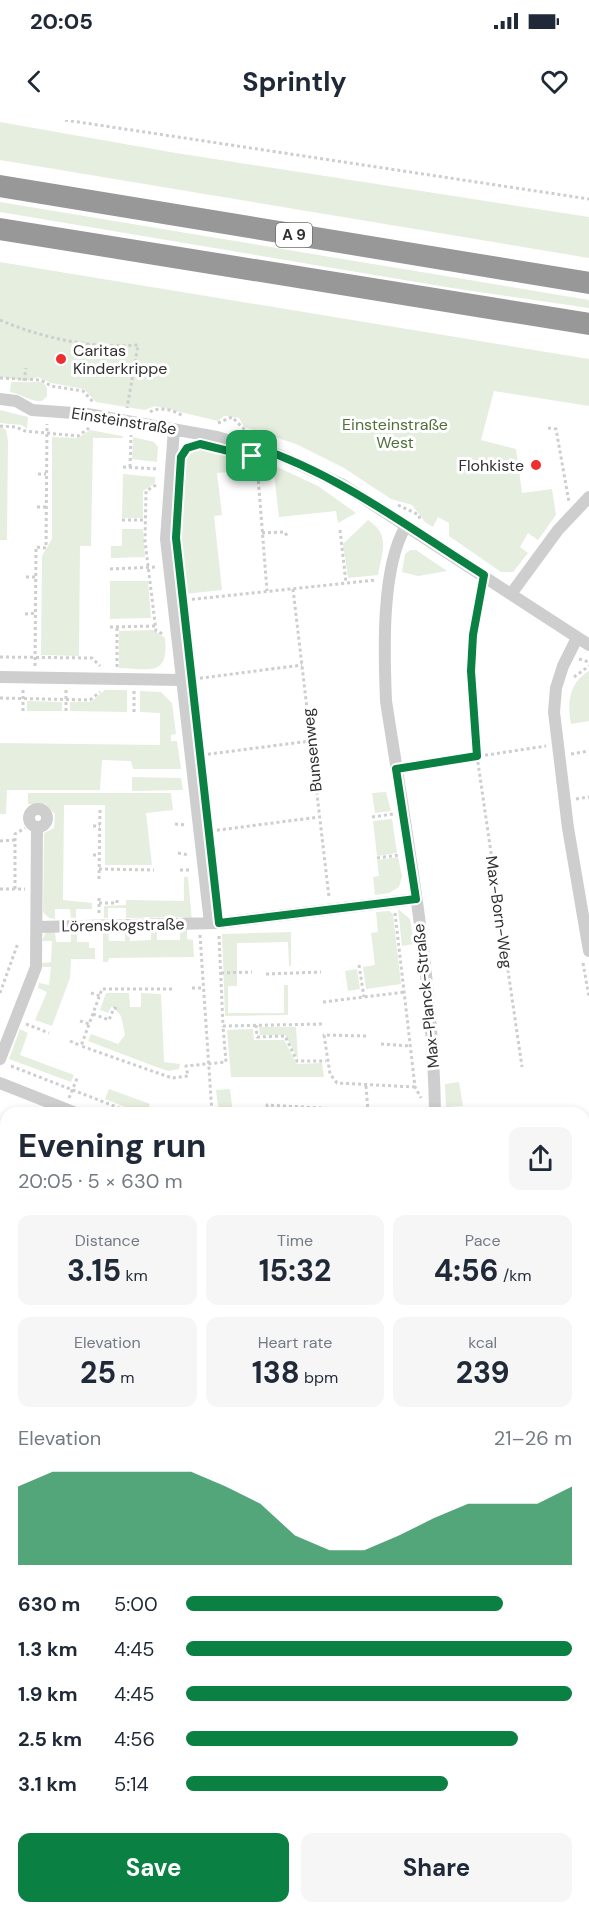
<!DOCTYPE html>
<meta charset="utf-8">
<style>
:root{--surface:#fff;--page:#f6f6f7;--text:#1f2937;--muted:#747a83;--accent:#0b8043}
body{margin:0;font-family:"DM Sans",sans-serif;background:var(--page);color:var(--text);height:100vh;display:flex;flex-direction:column;font-size:22px;white-space:nowrap}
*{box-sizing:border-box;margin:0}
p{font-size:20px;color:var(--muted)}
.icon{flex:none;width:33px;height:33px;fill:none;stroke:currentColor;stroke-width:2;stroke-linecap:round;stroke-linejoin:round}
.map{position:relative;flex:1;overflow:hidden}
.drawer{position:absolute;left:0px;top:987px;width:590px;height:807px;display:flex;flex-direction:column;background:var(--surface);border-radius:18px 18px 0 0;box-shadow:0 3px 9px #0003}
.drawer>*{flex:none}
.pin{position:absolute;display:grid;place-items:center;width:51px;height:51px;color:#fff;margin:-26px;border-radius:12px;box-shadow:0 3px 9px #0006}
.round{display:grid;place-items:center;flex:none;width:63px;height:63px;border-radius:12px;background:var(--page)}
.headline{display:flex;align-items:center;justify-content:space-between;height:102px;padding:0 18px}
h1{font-size:33px;font-weight:700;line-height:45px}
.metrics{display:grid;grid-template-columns:repeat(3,1fr);gap:9px;height:102px;padding:6px 18px}
.metrics div{display:grid;align-content:center;border-radius:12px;background:var(--page);text-align:center}
.metrics b{font-size:30px;font-weight:700}
.metrics small{font-size:16px;font-weight:400}
.metrics p{font-size:16px}
.chart{height:168px;padding:12px 18px}
.chart p{display:flex;justify-content:space-between}
.chart svg{width:100%;height:108px;margin-top:6px;fill:var(--accent);opacity:.7}
.primary-button{display:flex;gap:12px;margin-top:auto;padding:12px 18px}
.primary-button a{flex:1;height:69px;border-radius:12px;background:var(--accent);color:#fff;font-size:24px;font-weight:700;line-height:69px;text-align:center}
.primary-button a+a{background:var(--page);color:var(--text)}
ul{padding:0 18px;list-style:none;font-size:20px}
li{display:grid;grid-template-columns:96px 72px 1fr;align-items:center;height:45px}
li i{height:15px;border-radius:8px;background:var(--accent)}
.status{display:flex;justify-content:space-between;align-items:center;height:42px;padding:0 30px;background:var(--surface);direction:ltr}
.status svg{height:16px;fill:currentColor}
header{display:flex;justify-content:space-between;align-items:center;height:78px;padding:0 18px;background:var(--surface);font-size:27px;font-weight:700}
.map>svg:first-child{display:block}
.green{fill:#e6eedf}
.lines{fill:none;stroke-linecap:round;stroke-linejoin:round}
.path{stroke:#cecece;stroke-width:3;stroke-dasharray:3 3;stroke-linecap:butt}
.minor{stroke:#cecece;stroke-width:12}
.tertiary{stroke:#cecece;stroke-width:15}
.motorway{stroke:#989898;stroke-width:22}
.route-casing{stroke:#fff;stroke-width:12}
.route{stroke:#0b8043;stroke-width:8}
.poi-dot{fill:#ee2d2e;stroke:#fff;stroke-width:2}
.labels{text-anchor:middle;dominant-baseline:central;stroke-width:6;stroke-linejoin:round;paint-order:stroke}
.shield{fill:#fff;stroke:#6f6f6f;stroke-width:1.5}
.shield-label{font-size:15px;font-weight:bold;fill:#313131}
.poi-label{font-size:16px;fill:#313131;stroke:#fff;text-anchor:start}
.street-label{font-size:16px;fill:#313131;stroke:#fff}
.park-label{font-size:16px;fill:#50703b;stroke:#fff}
</style>
<div class="status"><b>20:05</b><svg viewBox="0 0 49 12"><path d="M0 12V9h3v3zM5 12V6h3v6zM10 12V3h3v9zM15 12V0h3v12zM26 1h20v11H26zM47 4h2v5h-2z"/></svg></div>
<header><svg class="icon" aria-label="back" viewBox="0 0 24 24"><path d="M15 5l-7 7 7 7"/></svg>Sprintly<svg class="icon" aria-label="heart" viewBox="0 0 24 24"><path d="M12 20l-8-8c-3-5 5-10 8-4 3-6 11-1 8 4z"/></svg></header>
<div class="map">
<svg width="589" height="1794" viewBox="0 0 589 1794">
<rect width="100%" height="100%" fill="#fff"/>
<path class="green" d="M0 2 176 33 589 97V138L0 40Z
M0 82 589 180V188L452 168 0 92Z
M0 142 589 239V286L494 271 481 320 516 329 522 373 552 369 556 395 538 420 528 413 520 427 528 433 513 452H501L449 416V403L438 397 433 407 425 402 412 385 391 379 344 348 296 324 244 307 239 298 224 296 218 301 155 286 145 290 96 282 84 269 51 263 38 257 27 261 0 257Z
M11 262H43L47 268V276L42 281C30 282 22 274 10 272Z
M0 290 28 297 27 309 22 305 0 303Z
M0 306 6 310 8 320 7 420H0Z
M90 310 122 316 123 318H93L91 426H80L79 536 41 535 42 436 52 419V317L78 318Z
M133 317 154 322 158 327 157 342 132 339Z
M200 327 246 337 240 351 217 353 222 395 214 396 222 470 185 474C182 446 173 353 188 332 191 328 194 328 200 327Z
M273 345 318 366 356 393 338 403 336 391 279 397Z
M123 354 155 357V363L143 371V398H122Z
M368 400C391 415 382 431 378 455L348 458 343 424Z
M122 409H143L145 437 111 438V426H122Z
M410 430H416L447 451 418 456 402 452 405 434Z
M110 461H148L151 498 110 499Z
M153 510 165 518C169 557 150 549 119 548V511Z
M589 551V601L571 604C567 583 569 562 589 551Z
M105 570H127V592L70 591V582H91Z
M140 571 161 572 172 583 176 614 171 615V621H177L181 649H133L131 641 102 640 100 670H7L6 694H0V623L160 625V593L140 592Z
M27 581 62 582V591H27Z
M132 657 181 658 183 670 132 671Z
M386 672 391 691 375 693 372 673Z
M28 673H171L173 690 146 693 152 745H105V685H64L63 780 92 783V789H76V798H71L70 789H55V799L49 798 43 792 44 713 54 708 55 694 45 684H28Z
M392 699 397 733 377 736 373 701Z
M398 737 402 756 399 767 389 773 375 775 373 757 379 756 377 740Z
M184 757H188L192 801H183V797L126 798V788H108V798H104V786L126 785V780L184 781Z
M398 789 410 799 414 824 402 826Z
M389 791 393 794 401 864 366 869 363 847 375 845 371 813 378 812 376 792Z
M187 809V819L193 820 194 837 109 838 108 842H103V811H108L109 821H125V811H129L130 821 151 820V810H157V820H180V810Z
M46 812H55L56 822H71V812H77V822H89V828H95V839H71L70 858 52 906 35 900 47 872 38 868 39 863 49 865 51 847H42V843L51 842 52 821H42Z
M291 812V846H289L288 822 237 823V866H228V893H284V865H288V895L225 896 222 814Z
M357 849 360 869 348 871 345 851Z
M106 873H129L130 887H141V873L161 874 164 942 180 944 179 949 169 951 159 948 88 921 91 914 118 924 125 915 121 896 112 886 108 893 100 890Z
M259 907H296L298 939 285 915H260Z
M20 909 28 913 20 935 74 955 71 962 9 939Z
M253 909 254 920H284L297 944 322 943 324 957H231L227 910Z
M459 962 463 986 446 987 445 964Z
M109 969 150 984 146 993H140L105 979Z
M230 969 233 993H219L216 970Z
M0 1115 6 1118V1166L0 1164Z
M0 1194 6 1200V1239H0Z
M589 1307V1357L587 1358 584 1340V1308Z
M589 1515V1703H584V1516Z
M255 1788H323V1792L262 1793Z
M341 1788H464L341 1792Z"/>
<g class="lines">
<path class="path" d="M65 0 589 79
M0 200C42 218 92 229 138 225L127 288
M0 258 41 260 51 266 83 271 94 283
M24 261 26 248
M150 292C159 286 174 290 183 296
M218 303 232 297 245 310
M0 306 16 307 25 311 78 316 89 308
M548 308 556 309 569 382
M257 343 267 471
M123 347 159 349
M130 347 131 315
M38 354H46
M156 365 146 371 145 421 156 511 163 514
M398 385 419 395 420 401
M37 387H46
M122 400H146
M340 410 346 463
M262 413 285 412 288 418
M110 449 156 447
M26 457H36
M293 469 329 777
M481 469 473 515 471 573 477 636 522 947
M186 480 376 460
M25 494 36 493
M110 507 156 506
M0 537 92 538 100 546
M579 539 589 542
M35 546 36 427 46 428 47 304
M117 547V507
M574 557 589 546
M194 559 302 545
M0 578 90 580 100 572
M23 591V569
M66 591V569
M134 592V571
M571 634 589 631
M202 635 310 621
M408 647 546 626
M576 679 589 677
M372 697 393 694
M175 704 187 705
M93 706H100
M211 711 319 697
M0 721 15 720
M178 733 189 735
M93 735H99
M377 738 399 735
M99 749 154 750
M180 750H190
M99 759 100 689
M0 769H25
M15 769V714L25 708
M99 783H117V780
M99 793V777
M395 793 415 967 421 978
M200 815 212 993
M219 816 223 906 324 904
M583 843 589 877
M359 845 364 877
M221 853 252 852
M266 854 321 852
M192 868H203
M172 869H102L81 926 172 958 188 956 186 946 226 942 223 906
M0 873 18 823
M91 873 100 876
M323 882 405 872
M93 894 109 900 114 888 120 889
M80 901 89 904
M26 904 49 913
M256 905 257 917 285 916 297 941H326
M366 916 324 915 330 954 337 963 415 967
M70 921 81 926
M381 924 410 926
M11 946 132 993
M366 966 368 991
M69 978 78 956
M268 993 267 985 408 993
M0 1083 6 1069
M0 1111 6 1096
M0 1243H6
M584 1257 587 1256
M0 1308H6
M584 1353 585 1360
M584 1387 589 1386
M584 1436 589 1435
M186 1794V1788"/>
<path class="minor" d="M0 279 16 281 32 290 87 294 217 317 279 335 343 365 589 525
M174 309 166 419 210 803
M406 406C381 447 384 533 386 581 407 717 433 855 435 993
M511 474 558 410 589 377
M577 518 563 546 556 568 554 592 568 708 589 831
M0 557 182 560
M29 698a9 9 0 1 1 18 0a9 9 0 1 1-18 0Z
M37 807 219 803 416 779
M0 939 36 847 37 707
M0 963 76 993
M584 1181 589 1183
M0 1323 6 1324"/>
<path class="tertiary" d="M584 1484 589 1483
M0 1519H6"/>
<path class="motorway" d="M0 66 589 163
M0 109 589 204"/>
</g>
<g class="lines">
<g class="route-casing">
<path id="route" d="M200 324 257 338 256 327C340 355 409 408 484 455L473 515 471 551 477 636 396 649 416 779 219 803 176 418 181 337 187 328Z"/>
</g>
<use href="#route" class="route"/>
</g>
<g class="poi-dot">
<circle cx="61" cy="239" r="6"/>
<circle cx="536" cy="345" r="6"/>
</g>
<g class="labels">
<rect class="shield" x="276" y="103" width="36" height="24" rx="4.5"/>
<g class="shield-label">
<text x="294" y="115">A 9</text>
</g>
<g class="poi-label">
<text x="73" y="230">Caritas<tspan x="73" dy="18">Kinderkrippe</tspan></text>
<text x="524" y="345" text-anchor="end">Flohkiste</text>
</g>
<g class="street-label">
<text transform="translate(124 301) rotate(9)">Einsteinstraße</text>
<text transform="translate(312 630) rotate(-96)">Bunsenweg</text>
<text transform="translate(499 792) rotate(82)">Max-Born-Weg</text>
<text transform="translate(123 805) rotate(-1)">Lörenskogstraße</text>
<text transform="translate(426 876) rotate(-96)">Max-Planck-Straße</text>
</g>
<g class="park-label">
<text x="395" y="304">Einsteinstraße<tspan x="395" dy="18">West</tspan></text>
</g>
</g>
</svg>
<div class="pin" style="left:252px;top:336px;background:#1e9e55"><svg class="icon" aria-label="arrive" viewBox="0 0 24 24"><path d="M6 21V4h12l-3 4 3 4H6"/></svg></div>
<section class="drawer">
<div class="headline"><div><h1>Evening run</h1><p>20:05 · 5 × 630 m</p></div><a class="round"><svg class="icon" aria-label="share" viewBox="0 0 24 24"><path d="M12 15V3M7 8l5-5 5 5M5 13v7h14v-7"/></svg></a></div>
<div class="metrics">
<div><p>Distance</p><b>3.15<small> km</small></b></div>
<div><p>Time</p><b>15:32</b></div>
<div><p>Pace</p><b>4:56<small> /km</small></b></div>
</div>
<div class="metrics">
<div><p>Elevation</p><b>25<small> m</small></b></div>
<div><p>Heart rate</p><b>138<small> bpm</small></b></div>
<div><p>kcal</p><b>239</b></div>
</div>
<div class="chart"><p><span>Elevation</span>21–26 m</p>
<svg viewBox="0 0 160 44" preserveAspectRatio="none"><path d="M0 44V12L10 6L20 6L30 6L40 6L50 6L60 12L70 19L80 32L90 38L100 38L110 32L120 25L130 19L140 19L150 19L160 12V44z"/></svg>
</div>
<ul>
<li><b>630 m</b>5:00<i style="width:82%"></i></li>
<li><b>1.3 km</b>4:45<i style="width:100%"></i></li>
<li><b>1.9 km</b>4:45<i style="width:100%"></i></li>
<li><b>2.5 km</b>4:56<i style="width:86%"></i></li>
<li><b>3.1 km</b>5:14<i style="width:68%"></i></li>
</ul>
<div class="primary-button"><a>Save</a><a>Share</a></div>
</section>
</div>
